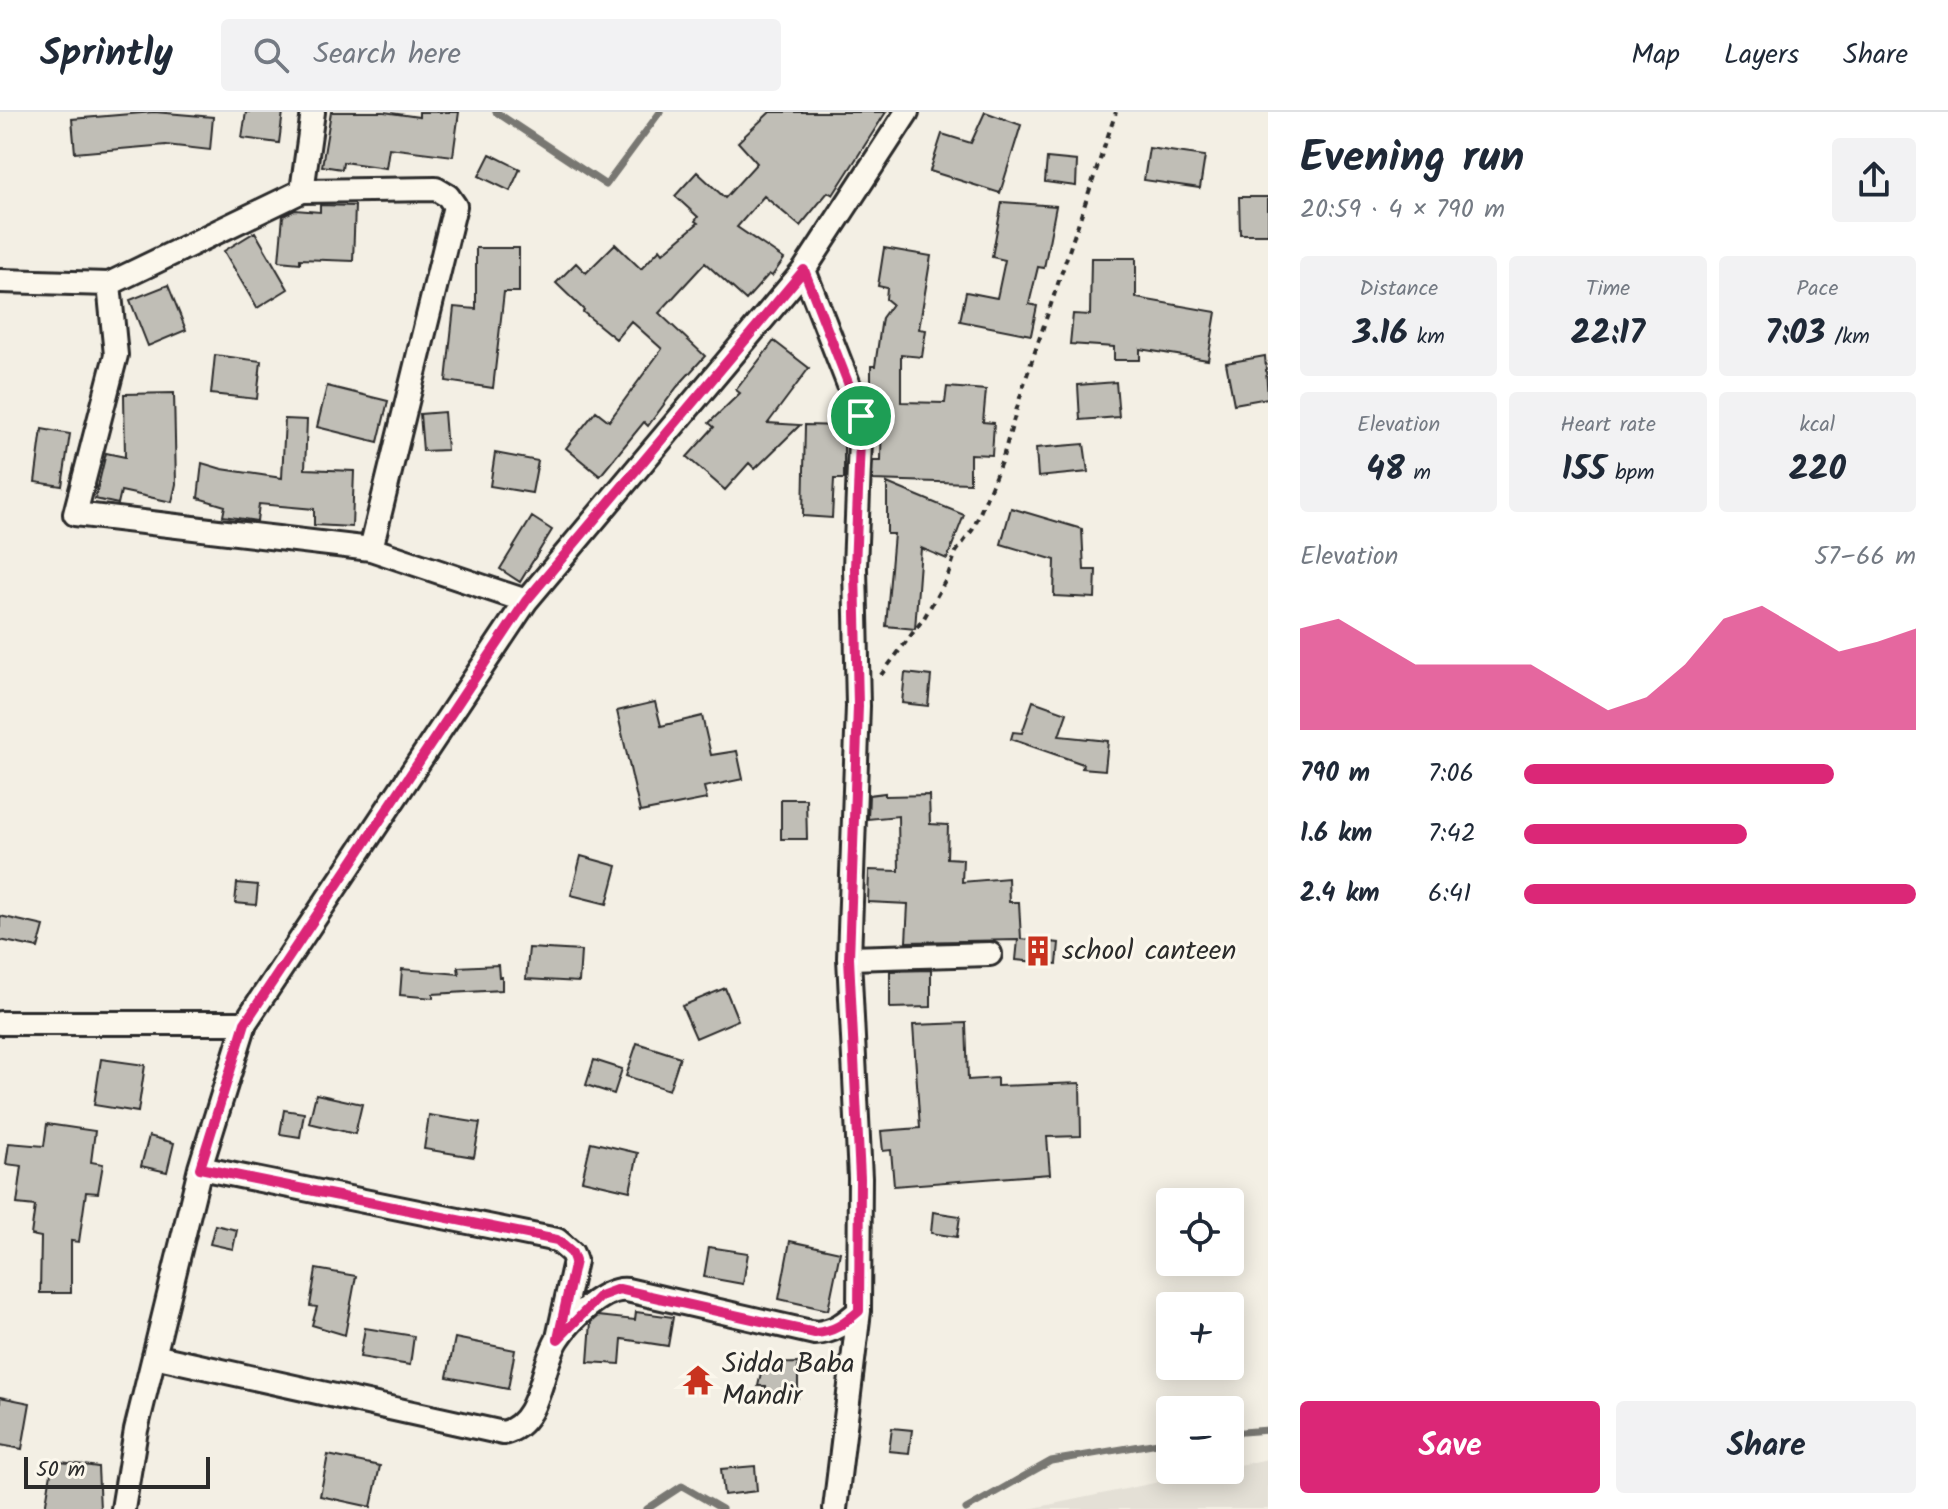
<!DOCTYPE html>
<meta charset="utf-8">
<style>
:root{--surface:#fff;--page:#f2f2f3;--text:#1f2937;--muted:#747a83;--line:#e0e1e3;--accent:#db2777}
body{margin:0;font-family:Kalam,sans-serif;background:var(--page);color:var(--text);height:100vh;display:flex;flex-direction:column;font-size:30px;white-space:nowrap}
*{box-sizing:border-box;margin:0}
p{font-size:26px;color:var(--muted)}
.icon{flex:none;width:44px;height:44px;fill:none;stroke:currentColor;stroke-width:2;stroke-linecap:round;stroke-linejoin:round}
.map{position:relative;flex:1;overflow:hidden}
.details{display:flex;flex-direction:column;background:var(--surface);width:680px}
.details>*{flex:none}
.buttons{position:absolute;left:1156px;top:1076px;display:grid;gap:16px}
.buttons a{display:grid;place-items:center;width:88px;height:88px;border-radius:8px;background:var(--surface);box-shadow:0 4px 20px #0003;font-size:40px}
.scale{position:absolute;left:24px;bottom:20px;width:186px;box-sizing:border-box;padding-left:8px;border:4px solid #2b2b2b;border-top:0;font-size:22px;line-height:28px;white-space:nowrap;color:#2b2b2b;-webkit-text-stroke:6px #fbf7ec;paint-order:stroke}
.pin{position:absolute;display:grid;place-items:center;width:68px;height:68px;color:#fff;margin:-34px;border:4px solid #fff;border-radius:50%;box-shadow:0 2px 8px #0007}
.round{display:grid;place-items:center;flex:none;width:84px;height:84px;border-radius:8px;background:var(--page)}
.headline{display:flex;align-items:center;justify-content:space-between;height:136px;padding:0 32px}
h1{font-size:44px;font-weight:800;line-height:60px}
.stats{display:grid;grid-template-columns:repeat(3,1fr);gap:12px;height:136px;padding:8px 32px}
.stats div{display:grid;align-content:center;border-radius:8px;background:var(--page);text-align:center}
.stats b{font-size:34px;font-weight:800}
.stats small{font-size:22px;font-weight:400}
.stats p{font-size:22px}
.chart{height:224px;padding:16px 32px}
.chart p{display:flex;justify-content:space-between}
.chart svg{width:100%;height:144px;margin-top:8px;fill:var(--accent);opacity:.7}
.action{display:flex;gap:16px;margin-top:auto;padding:16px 32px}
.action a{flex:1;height:92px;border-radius:8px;background:var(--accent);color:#fff;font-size:32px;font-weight:800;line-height:92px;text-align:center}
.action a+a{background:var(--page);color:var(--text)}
ul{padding:0 32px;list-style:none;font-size:26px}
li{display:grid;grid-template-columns:128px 96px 1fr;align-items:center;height:60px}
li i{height:20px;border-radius:10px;background:var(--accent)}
header{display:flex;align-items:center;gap:48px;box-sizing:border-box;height:112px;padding:0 40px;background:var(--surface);border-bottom:2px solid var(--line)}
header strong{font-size:38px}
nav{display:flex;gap:44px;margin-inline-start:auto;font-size:28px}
.search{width:560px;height:72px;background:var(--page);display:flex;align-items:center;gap:20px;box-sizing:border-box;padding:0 28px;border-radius:8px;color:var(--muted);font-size:30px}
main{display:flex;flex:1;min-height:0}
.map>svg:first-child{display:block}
.built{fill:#e4e0d6}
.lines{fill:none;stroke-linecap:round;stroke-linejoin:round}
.stream{stroke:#787772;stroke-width:7}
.building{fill:#c0beb6;stroke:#2b2b2b;stroke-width:2}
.street-casing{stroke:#2b2b2b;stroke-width:28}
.path{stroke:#2b2b2b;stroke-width:4;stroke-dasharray:6 6;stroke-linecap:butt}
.street{stroke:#fbf7ec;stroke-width:22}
.route-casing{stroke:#fff;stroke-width:16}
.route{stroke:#db2777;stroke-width:10}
.labels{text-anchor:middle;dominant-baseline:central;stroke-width:6;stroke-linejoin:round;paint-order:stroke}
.poi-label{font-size:28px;fill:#2b2b2b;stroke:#fbf7ec;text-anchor:start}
</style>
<header>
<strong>Sprintly</strong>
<div class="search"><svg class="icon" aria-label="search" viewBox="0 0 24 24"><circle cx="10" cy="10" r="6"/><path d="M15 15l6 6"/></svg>Search here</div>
<nav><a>Map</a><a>Layers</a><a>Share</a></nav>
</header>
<main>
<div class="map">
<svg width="1268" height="1397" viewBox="0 0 1268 1397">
<rect width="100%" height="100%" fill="#f3efe4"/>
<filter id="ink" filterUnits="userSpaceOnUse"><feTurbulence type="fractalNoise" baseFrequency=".0125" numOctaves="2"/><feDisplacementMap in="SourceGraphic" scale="16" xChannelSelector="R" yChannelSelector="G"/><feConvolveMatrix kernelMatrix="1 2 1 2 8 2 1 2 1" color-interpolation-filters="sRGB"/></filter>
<g filter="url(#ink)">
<path class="built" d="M1268 1347V1397H1029L1217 1358H1230V1355Z"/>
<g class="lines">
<path class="stream" d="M496 0 606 73 660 0
M1230 1321 1268 1318
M647 1397 682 1374 722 1397
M966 1397 1051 1349 1170 1329"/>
</g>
<path class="building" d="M154 0 213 5 210 38 166 33 75 41 72 7Z
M246 0H283L279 31 242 26Z
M331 0H384L419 5V0H459L453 44 389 36 386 56 343 50 342 57 322 54Z
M770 0H886L833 83 828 80 800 114 764 84 737 115 784 147 772 164 769 162 746 188 705 151 659 201 705 244 677 275 648 314 644 310 600 364 566 336 596 299 609 309 662 237 631 209 616 227 583 200 584 198 556 171 576 151 586 161 615 132 641 157 660 137 663 141 698 111 695 109 698 105 675 84 697 60 725 86 757 51 738 30Z
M985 0 1021 13 1000 81 930 59 942 22 971 31Z
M1149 36 1205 44 1200 76 1144 68Z
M490 42 520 57 510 79 479 64Z
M1047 46 1077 49 1076 74 1045 70Z
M1239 85H1268V122H1240Z
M1002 90 1056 94 1044 156 1038 155 1029 192 1037 194 1031 223 960 209 966 180 997 186 1005 148 992 145Z
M320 93 355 94 353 149 300 147V151L279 149 283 104 295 98 320 100Z
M255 120 288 177 257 196 224 139Z
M476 136H519V180H504L493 276 446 269 454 195 476 197Z
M884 136 931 144 919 217 926 218 922 245 901 243V290L945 291 947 275 986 278 983 310 994 311 992 343 970 342V371L872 368 873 349H881L882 285 871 286V254H875L882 206 892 192 886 187 887 176 878 174Z
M1091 146H1136V186L1216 200 1208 248 1140 237V248H1114V235L1070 232 1073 202 1090 203Z
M168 173 186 218 148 234 130 188Z
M774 229 809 256 768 311 800 313 755 357 749 351 725 378 687 345 714 315 709 311 740 281 736 278Z
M215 243 261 249 257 287 211 282Z
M1265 244 1268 286 1234 292 1226 251Z
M1116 270 1119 305 1080 308 1078 273Z
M327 274 388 289 378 330 317 315Z
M174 281 176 372 172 390 121 379 118 392 95 387 106 341 125 345 124 282Z
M444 300 447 338 423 339 420 302Z
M285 307 307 308 305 357 354 359 352 415 314 413V397L259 392 257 409 223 404 225 394 198 386 202 351 222 357 282 366Z
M805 313 844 314V367H834L832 406 803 404Z
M42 317 70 322 62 374 35 370Z
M1084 332 1088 360 1038 365 1036 336Z
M495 341 538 349 532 381 490 374Z
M887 371 964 403 947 447 921 436 915 517 886 514 894 422H887Z
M1011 396 1082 417 1084 458H1096L1095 486 1054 484 1055 448 1001 432Z
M532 405 552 418 520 470 500 457Z
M905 561 931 564 928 594 902 591Z
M1033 589 1067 601 1059 624 1108 629 1105 658 1082 656 1083 652 1011 627 1013 620 1022 621Z
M655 590 661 614 702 604 711 643 737 639 743 667 704 675 707 687 640 700 617 599Z
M885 681V684L929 683 930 712 948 713 947 746 963 747 962 770 1008 766 1009 790H1019L1021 827 1059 831 1057 852 1016 848 1018 828 906 830 908 792 868 790 869 758 899 759 898 704 868 707 869 683Z
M781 687H806L807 727H781Z
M581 744 617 754 607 792 571 783Z
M237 771 258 773 256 793 235 791Z
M0 804 44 814 38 836 0 828Z
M529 836 581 839 579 870 526 867Z
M498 853 499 865H502V878L433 882V886L400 883 402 857 459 862 458 855Z
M931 858V895L890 896V859Z
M725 876 738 908 696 926 682 894Z
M966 911 968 968 997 966V974L1080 971 1081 1024 1047 1025 1050 1062 894 1074 891 1038 883 1039 881 1019 920 1016 913 913Z
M637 931 680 945 669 978 626 964Z
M101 947 145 953 138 1000 94 993Z
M594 948 622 957 614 982 586 973Z
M316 982 362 992 355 1022 309 1011Z
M284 998 304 1001 300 1025 280 1022Z
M429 1003 480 1011 474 1045 424 1037Z
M47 1012 95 1019 91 1050 103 1052 98 1081 86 1080 79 1130 71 1129V1181H40L41 1125 31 1123 35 1094 17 1092 22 1054 6 1052 9 1031 44 1034Z
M149 1024 174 1031 167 1060 141 1054Z
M591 1030 638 1041 630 1079 582 1068Z
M933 1100 960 1104 957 1125 931 1121Z
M215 1113 237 1118 233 1137 210 1132Z
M790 1129 840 1140 828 1198 779 1187Z
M709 1135 748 1141 743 1172 704 1165Z
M316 1157 356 1164 345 1223 312 1213 317 1195 310 1194Z
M636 1200 673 1205 668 1234 622 1227 620 1252 588 1250 591 1210 598 1204 635 1208Z
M365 1216 414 1224 410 1253 360 1245Z
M455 1226 515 1238 508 1277 447 1265Z
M798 1251V1286H766V1274H758L763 1252Z
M0 1285 30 1291 22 1337 0 1333Z
M892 1316 912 1318 909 1341 889 1339Z
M328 1343 380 1354 371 1395 320 1384Z
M53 1349 98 1355 100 1397H45Z
M755 1354 757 1379 724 1383 721 1357Z"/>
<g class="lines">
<g class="street-casing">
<path id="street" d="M302 79 436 77 448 84 455 94 371 437
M804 158 861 304 855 456 858 594 849 846 860 1066 859 1199 835 1397
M0 169 109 172 116 243 75 402 371 437 526 489
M109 172 302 79 313 0
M849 846 990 842
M0 911H245
M200 1056 557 1128 572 1141 575 1149 558 1226
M154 1244 503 1321C542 1312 540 1255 558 1227 570 1208 604 1175 627 1178L815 1221C834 1220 845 1211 859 1199
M123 1397 136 1318 200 1056 245 911 526 489 804 158 907 0"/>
</g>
<path class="path" d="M881 563 924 506 947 466 956 440 973 417 986 387 1003 345 1023 275 1116 0"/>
<use href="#street" class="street"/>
</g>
</g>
<g class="lines" filter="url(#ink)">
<g class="route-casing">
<path id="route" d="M804 158 861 304 855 456 858 594 849 846 860 1066 859 1199C845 1211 834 1220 815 1221L619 1177 600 1184 558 1227 575 1149 572 1141 557 1128 200 1056 245 911 526 489Z"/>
</g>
<use href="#route" class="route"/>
</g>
<defs>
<g id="building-bare" transform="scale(2.4)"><path d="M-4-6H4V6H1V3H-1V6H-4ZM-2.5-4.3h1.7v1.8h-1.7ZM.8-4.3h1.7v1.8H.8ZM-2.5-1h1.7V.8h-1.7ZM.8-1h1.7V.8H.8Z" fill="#c8321e" stroke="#fbf7ec" stroke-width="2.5" paint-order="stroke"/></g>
<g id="temple-bare" transform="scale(2.4)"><path d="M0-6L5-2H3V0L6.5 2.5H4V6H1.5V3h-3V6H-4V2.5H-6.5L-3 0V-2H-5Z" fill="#c8321e" stroke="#fbf7ec" stroke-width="2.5" paint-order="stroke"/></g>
</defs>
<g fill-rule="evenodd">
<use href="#building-bare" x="1038" y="839"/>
<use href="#temple-bare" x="698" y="1268"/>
</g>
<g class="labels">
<g class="poi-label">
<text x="1062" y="839">school canteen</text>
<text x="722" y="1252">Sidda Baba<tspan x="722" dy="32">Mandir</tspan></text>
</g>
</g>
</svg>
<div class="buttons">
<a><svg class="icon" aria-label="locate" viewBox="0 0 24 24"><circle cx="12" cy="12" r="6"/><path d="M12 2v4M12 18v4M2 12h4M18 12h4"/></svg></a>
<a>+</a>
<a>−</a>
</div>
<div class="scale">50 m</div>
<div class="pin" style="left:861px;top:304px;background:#1e9e55"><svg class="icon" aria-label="arrive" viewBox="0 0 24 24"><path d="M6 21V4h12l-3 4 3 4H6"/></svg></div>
</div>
<section class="details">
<div class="headline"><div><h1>Evening run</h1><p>20:59 · 4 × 790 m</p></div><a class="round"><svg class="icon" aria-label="share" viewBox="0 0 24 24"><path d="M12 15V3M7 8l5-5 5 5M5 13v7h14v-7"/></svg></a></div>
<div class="stats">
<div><p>Distance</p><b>3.16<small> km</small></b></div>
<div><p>Time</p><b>22:17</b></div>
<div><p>Pace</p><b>7:03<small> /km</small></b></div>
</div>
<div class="stats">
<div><p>Elevation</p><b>48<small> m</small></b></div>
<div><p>Heart rate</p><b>155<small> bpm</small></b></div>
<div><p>kcal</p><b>220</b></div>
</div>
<div class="chart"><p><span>Elevation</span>57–66 m</p>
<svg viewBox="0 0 160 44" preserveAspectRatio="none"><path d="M0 44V13L10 10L20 17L30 24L40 24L50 24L60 24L70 31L80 38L90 34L100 24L110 10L120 6L130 13L140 20L150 17L160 13V44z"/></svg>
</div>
<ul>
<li><b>790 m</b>7:06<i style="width:79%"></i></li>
<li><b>1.6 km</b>7:42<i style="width:57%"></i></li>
<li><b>2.4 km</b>6:41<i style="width:100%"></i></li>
</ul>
<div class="action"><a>Save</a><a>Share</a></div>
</section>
</main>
